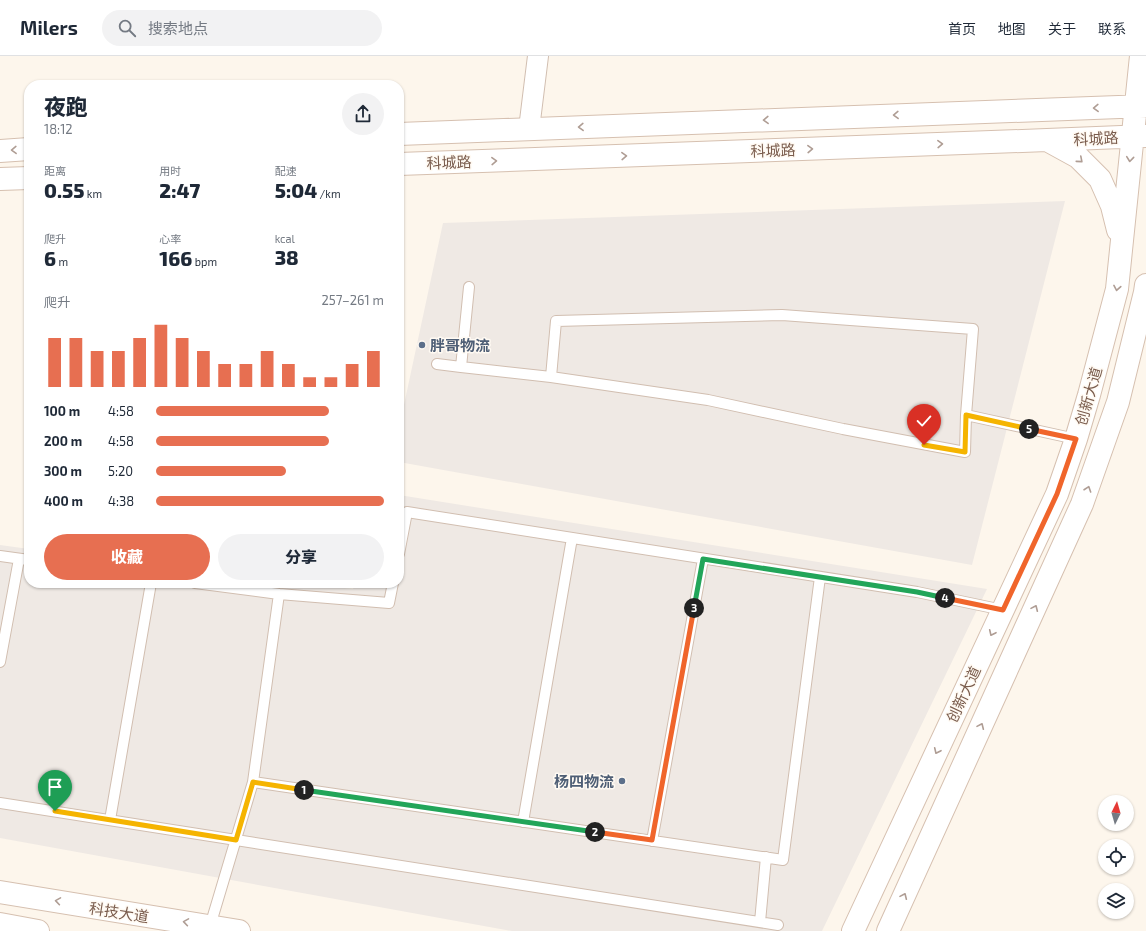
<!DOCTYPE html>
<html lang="zh">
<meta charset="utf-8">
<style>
:root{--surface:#fff;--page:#f2f2f3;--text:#1f2937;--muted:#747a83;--line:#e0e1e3;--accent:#e76f51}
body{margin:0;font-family:"Exo 2","Noto Sans SC",sans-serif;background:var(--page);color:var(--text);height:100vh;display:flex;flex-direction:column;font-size:15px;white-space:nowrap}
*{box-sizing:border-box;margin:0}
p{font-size:13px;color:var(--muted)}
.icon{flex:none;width:22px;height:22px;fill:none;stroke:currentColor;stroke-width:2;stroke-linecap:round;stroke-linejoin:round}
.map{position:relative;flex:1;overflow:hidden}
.panel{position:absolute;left:24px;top:24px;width:380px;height:508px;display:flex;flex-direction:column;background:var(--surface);border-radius:16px;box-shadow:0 1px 3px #0004}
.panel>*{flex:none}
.needle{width:26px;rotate:5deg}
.controls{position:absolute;left:1098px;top:739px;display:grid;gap:8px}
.controls a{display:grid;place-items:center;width:36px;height:36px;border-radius:50%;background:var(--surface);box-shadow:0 1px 3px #0004;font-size:20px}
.pin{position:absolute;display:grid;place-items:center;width:34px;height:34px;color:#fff;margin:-41px -17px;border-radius:50% 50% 50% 0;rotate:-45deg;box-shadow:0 0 4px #0007}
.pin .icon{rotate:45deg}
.km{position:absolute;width:20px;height:20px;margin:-10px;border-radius:50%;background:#222;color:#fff;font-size:11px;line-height:20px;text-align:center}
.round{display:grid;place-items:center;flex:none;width:42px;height:42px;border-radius:21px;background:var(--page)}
.summary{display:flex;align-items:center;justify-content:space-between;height:68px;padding:0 20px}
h1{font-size:22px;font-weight:800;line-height:30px}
.metrics{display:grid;grid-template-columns:repeat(3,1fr);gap:6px;height:68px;padding:4px 20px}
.metrics div{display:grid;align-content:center}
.metrics b{font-size:20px;font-weight:800}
.metrics small{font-size:11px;font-weight:400}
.metrics p{font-size:11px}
.chart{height:112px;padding:8px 20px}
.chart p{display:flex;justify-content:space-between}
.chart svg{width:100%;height:72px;margin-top:4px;stroke:var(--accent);stroke-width:6}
.button{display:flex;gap:8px;margin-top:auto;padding:8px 20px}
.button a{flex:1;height:46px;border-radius:24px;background:var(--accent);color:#fff;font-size:16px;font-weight:800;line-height:46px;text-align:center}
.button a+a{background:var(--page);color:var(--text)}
ul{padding:0 20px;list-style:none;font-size:13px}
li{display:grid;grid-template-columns:64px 48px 1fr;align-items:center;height:30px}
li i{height:10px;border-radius:5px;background:var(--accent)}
header{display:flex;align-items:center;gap:24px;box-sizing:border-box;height:56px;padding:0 20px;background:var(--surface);border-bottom:1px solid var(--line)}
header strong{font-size:19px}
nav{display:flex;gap:22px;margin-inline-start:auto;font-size:14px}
.search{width:280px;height:36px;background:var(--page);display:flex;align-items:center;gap:10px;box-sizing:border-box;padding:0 14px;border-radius:22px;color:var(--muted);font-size:15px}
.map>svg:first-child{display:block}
.industrial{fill:#efe9e4}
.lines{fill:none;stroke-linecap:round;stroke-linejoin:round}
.lane-casing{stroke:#d1beb0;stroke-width:12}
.street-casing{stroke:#d1beb0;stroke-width:22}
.secondary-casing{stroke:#d6c0b0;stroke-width:24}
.lane{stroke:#fff;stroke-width:10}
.street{stroke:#fff;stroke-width:20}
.secondary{stroke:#fff;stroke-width:22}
.oneway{stroke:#af9d94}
.split-1-casing{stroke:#fff;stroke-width:8}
.split-2-casing{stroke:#fff;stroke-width:8}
.split-3-casing{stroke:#fff;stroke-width:8}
.split-4-casing{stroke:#fff;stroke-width:8}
.split-5-casing{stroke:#fff;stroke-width:8}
.split-6-casing{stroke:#fff;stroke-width:8}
.split-1{stroke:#f5b400;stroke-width:5}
.split-2{stroke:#22a559;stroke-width:5}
.split-3{stroke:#f0652b;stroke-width:5}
.split-4{stroke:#22a559;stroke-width:5}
.split-5{stroke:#f0652b;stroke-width:5}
.split-6{stroke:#f5b400;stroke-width:5}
.service-dot{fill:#5c6f8a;stroke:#fffaf3;stroke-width:1.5}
.labels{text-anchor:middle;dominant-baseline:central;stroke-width:3;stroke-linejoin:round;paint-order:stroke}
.street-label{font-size:15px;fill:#7a5c4d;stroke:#fffaf3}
.service-label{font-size:15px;font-weight:bold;fill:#4e5e75;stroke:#fffaf3;text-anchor:start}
</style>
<header>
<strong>Milers</strong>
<div class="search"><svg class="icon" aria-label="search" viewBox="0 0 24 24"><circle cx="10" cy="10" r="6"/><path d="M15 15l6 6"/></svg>搜索地点</div>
<nav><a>首页</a><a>地图</a><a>关于</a><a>联系</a></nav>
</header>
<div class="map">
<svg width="1146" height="875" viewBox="0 0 1146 875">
<rect width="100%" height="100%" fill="#fdf6ec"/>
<path class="industrial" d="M1065 145 972 509 399 406V372L443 167Z
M399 439 987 533 822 875H512L0 782V489L29 493V527H302L353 533 355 527H399Z"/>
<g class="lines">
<g class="lane-casing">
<path id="lane" d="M469 231 461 311 551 321
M437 308 461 311
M966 359 965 396 843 373 708 344 551 321 556 265 782 259 973 273 966 359 1076 383
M399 498 407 456 917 536 1003 554
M0 500 29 504
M195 527 279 538
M0 606 19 503
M253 726 783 804 820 521
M0 747 778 869
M110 764 151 527
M523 766 572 482
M652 785 703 503
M760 866 766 801
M210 870 253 726 279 538 389 547 393 527"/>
</g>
<g class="street-casing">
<path id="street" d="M529 73 538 0"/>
</g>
<g class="secondary-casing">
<path id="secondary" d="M399 78 1146 50
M1047 84 1078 101 1100 123 1112 150 1118 174
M0 95 29 93
M399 108 1047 84 1146 80
M0 123 29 122
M0 836 239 875
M0 868 38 875
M853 875 1057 438 1076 383 1089 339 1117 233 1141 0
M888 875 1082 448 1118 346 1145 236 1146 229"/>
</g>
<use href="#lane" class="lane"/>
<use href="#street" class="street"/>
<use href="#secondary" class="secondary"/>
</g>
<defs><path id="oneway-chevron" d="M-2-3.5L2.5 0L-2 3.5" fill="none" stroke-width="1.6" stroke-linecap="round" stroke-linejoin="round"/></defs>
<g class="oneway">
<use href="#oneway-chevron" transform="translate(1096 52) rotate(178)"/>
<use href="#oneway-chevron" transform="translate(896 59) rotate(178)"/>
<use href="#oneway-chevron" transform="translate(766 64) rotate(178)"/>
<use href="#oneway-chevron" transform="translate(581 71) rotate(178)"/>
<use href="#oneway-chevron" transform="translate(940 88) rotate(-2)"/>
<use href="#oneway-chevron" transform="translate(810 93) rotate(-2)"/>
<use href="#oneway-chevron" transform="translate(14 94) rotate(178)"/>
<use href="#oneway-chevron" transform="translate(624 100) rotate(-2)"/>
<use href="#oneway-chevron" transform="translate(1130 103) rotate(96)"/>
<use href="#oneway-chevron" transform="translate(1080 104) rotate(41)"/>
<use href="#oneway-chevron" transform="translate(494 105) rotate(-2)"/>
<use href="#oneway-chevron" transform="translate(1117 232) rotate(100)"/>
<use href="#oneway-chevron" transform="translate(1088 433) rotate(-71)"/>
<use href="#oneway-chevron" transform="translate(1035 552) rotate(-66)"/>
<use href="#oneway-chevron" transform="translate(992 577) rotate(115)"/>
<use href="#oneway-chevron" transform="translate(981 670) rotate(-66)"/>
<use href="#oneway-chevron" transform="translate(937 695) rotate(115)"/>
<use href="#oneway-chevron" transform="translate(904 840) rotate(-66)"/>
<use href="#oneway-chevron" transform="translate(58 845) rotate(-171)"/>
<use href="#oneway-chevron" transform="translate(186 866) rotate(-171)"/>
</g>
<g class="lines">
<g class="split-1-casing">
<path id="split-1" d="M55 755 236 784 253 726 304 734"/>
</g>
<g class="split-2-casing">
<path id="split-2" d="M304 734 595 776"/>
</g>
<g class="split-3-casing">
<path id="split-3" d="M595 776 652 784 694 552"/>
</g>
<g class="split-4-casing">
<path id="split-4" d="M694 552 703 503 917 536 945 542"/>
</g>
<g class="split-5-casing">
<path id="split-5" d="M945 542 1003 554 1057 438 1076 383 1029 373"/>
</g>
<g class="split-6-casing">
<path id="split-6" d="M924 389 965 396 966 359 1029 373"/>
</g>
<use href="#split-1" class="split-1"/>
<use href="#split-2" class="split-2"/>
<use href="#split-3" class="split-3"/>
<use href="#split-4" class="split-4"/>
<use href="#split-5" class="split-5"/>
<use href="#split-6" class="split-6"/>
</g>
<g class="service-dot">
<circle cx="422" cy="289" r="4"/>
<circle cx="622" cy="725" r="4"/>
</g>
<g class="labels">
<g class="street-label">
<text transform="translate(1096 82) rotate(-3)">科城路</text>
<text transform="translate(773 94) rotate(-2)">科城路</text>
<text transform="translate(449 106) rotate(-2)">科城路</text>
<text transform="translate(1088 340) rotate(-74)">创新大道</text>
<text transform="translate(963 638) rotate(-65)">创新大道</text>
<text transform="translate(119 856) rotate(9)">科技大道</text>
</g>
<g class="service-label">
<text x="430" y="289">胖哥物流</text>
<text x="614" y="725" text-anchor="end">杨四物流</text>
</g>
</g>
</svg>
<div class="controls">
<a><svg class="needle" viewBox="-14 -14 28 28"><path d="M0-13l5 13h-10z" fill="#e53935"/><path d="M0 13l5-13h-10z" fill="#747a83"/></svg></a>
<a><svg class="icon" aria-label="locate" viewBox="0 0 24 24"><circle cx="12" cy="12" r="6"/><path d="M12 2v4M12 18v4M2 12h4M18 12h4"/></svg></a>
<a><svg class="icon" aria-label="layers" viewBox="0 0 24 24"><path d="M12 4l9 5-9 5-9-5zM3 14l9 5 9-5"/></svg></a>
</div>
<div class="pin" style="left:55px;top:755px;background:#1e9e55"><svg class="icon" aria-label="arrive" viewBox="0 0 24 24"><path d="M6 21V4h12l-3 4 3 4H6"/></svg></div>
<div class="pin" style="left:924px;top:389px;background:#d93025"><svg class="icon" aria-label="check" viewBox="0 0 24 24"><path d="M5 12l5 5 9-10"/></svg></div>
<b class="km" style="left:304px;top:734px">1</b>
<b class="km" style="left:595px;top:776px">2</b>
<b class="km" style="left:694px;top:552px">3</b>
<b class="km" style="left:945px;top:542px">4</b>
<b class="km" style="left:1029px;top:373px">5</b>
<section class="panel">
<div class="summary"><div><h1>夜跑</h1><p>18:12</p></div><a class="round"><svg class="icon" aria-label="share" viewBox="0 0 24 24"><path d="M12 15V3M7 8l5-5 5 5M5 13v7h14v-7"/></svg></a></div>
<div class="metrics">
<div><p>距离</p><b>0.55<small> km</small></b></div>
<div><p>用时</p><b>2:47</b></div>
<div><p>配速</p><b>5:04<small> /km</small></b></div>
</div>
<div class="metrics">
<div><p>爬升</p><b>6<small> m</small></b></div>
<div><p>心率</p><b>166<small> bpm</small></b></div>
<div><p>kcal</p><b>38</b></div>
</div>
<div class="chart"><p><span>爬升</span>257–261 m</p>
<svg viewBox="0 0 160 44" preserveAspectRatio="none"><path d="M5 44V14M15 44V14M25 44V22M35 44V22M45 44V14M55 44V6M65 44V14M75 44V22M85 44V30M95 44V30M105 44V22M115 44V30M125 44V38M135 44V38M145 44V30M155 44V22"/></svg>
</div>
<ul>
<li><b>100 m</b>4:58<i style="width:76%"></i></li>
<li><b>200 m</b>4:58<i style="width:76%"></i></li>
<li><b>300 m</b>5:20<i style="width:57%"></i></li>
<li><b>400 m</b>4:38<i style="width:100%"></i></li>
</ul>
<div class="button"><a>收藏</a><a>分享</a></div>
</section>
</div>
